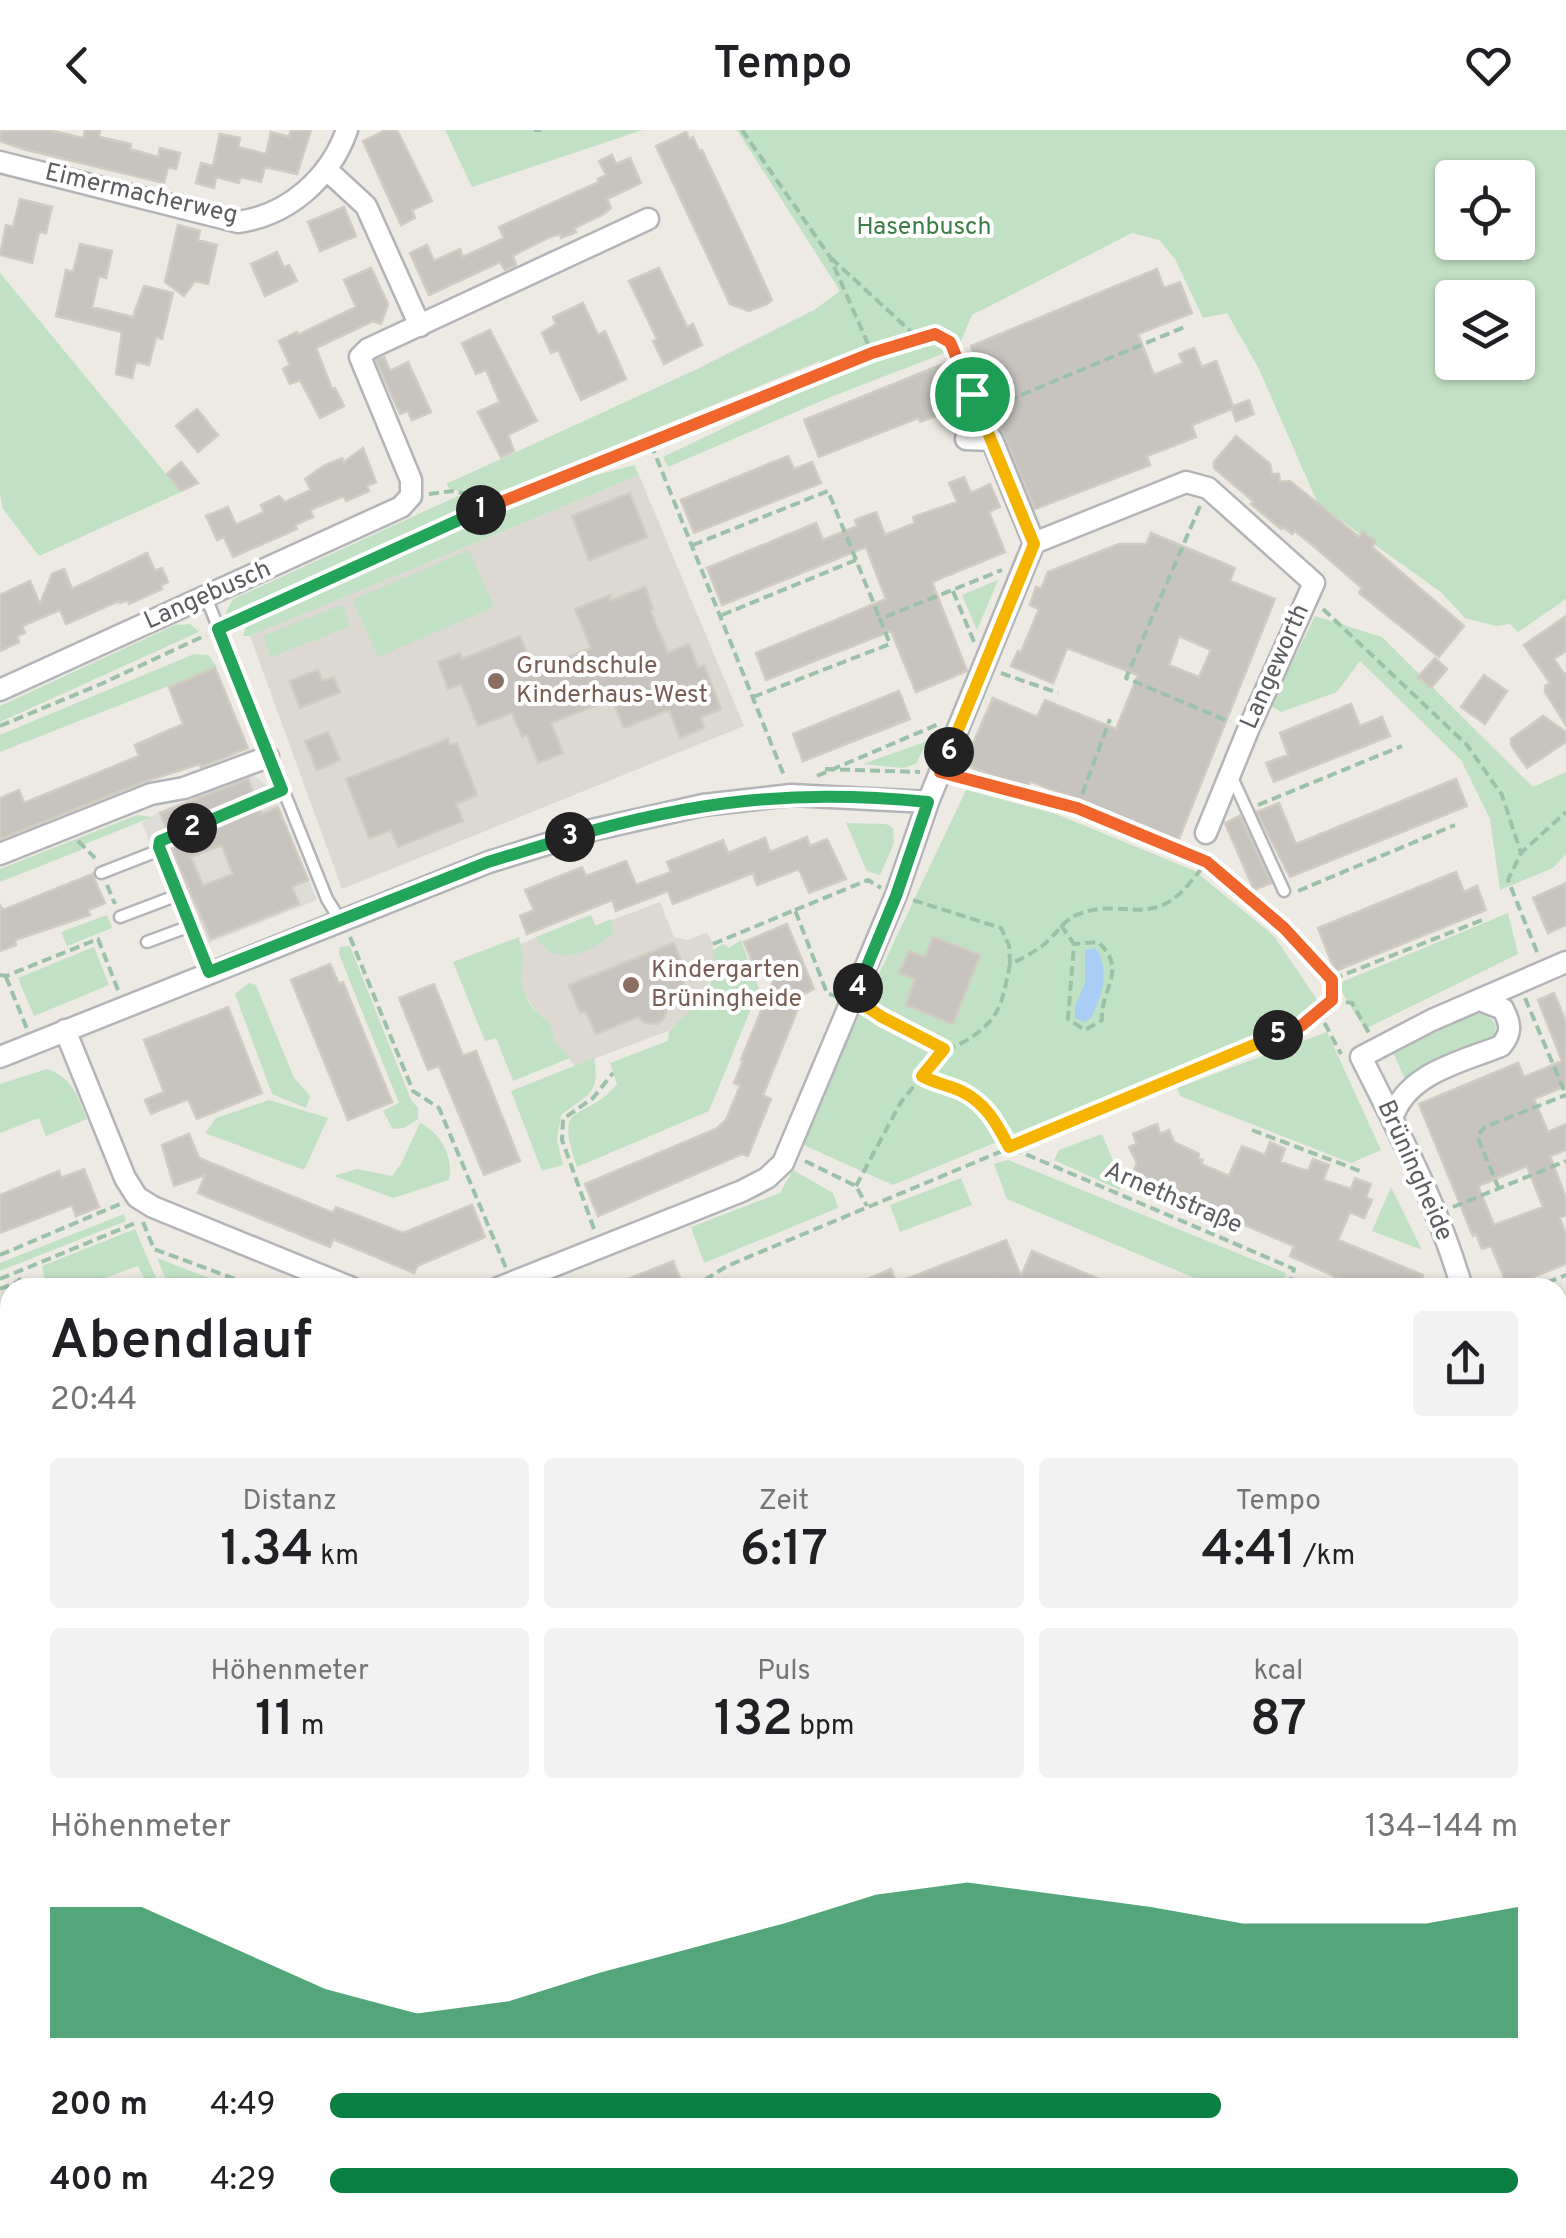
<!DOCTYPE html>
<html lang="de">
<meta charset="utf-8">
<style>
:root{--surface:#fff;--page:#f2f2f2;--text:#202124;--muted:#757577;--accent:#0b8043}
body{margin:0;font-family:Overpass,sans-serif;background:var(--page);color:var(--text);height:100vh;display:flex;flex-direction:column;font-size:38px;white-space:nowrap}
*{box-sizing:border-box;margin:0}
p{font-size:32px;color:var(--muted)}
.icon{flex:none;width:55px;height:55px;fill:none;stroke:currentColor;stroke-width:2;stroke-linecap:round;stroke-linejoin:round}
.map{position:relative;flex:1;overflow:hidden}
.side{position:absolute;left:0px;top:1148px;width:1568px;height:962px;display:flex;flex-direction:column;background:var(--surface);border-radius:30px 30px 0 0;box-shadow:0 2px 8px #0004}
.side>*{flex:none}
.buttons{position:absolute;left:1435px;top:30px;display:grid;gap:20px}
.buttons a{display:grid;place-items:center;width:100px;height:100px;border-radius:10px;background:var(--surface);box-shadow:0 2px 8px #0004;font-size:50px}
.pin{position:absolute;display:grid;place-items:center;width:85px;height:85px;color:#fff;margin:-42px;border:5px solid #fff;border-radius:50%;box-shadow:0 2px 10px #0007}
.km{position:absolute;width:50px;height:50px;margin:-25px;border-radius:50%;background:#222;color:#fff;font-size:28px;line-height:50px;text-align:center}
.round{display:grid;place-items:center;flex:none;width:105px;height:105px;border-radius:10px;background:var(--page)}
.summary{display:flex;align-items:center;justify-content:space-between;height:170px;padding:0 50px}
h1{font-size:55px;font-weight:600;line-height:75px}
.stats{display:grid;grid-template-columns:repeat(3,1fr);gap:15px;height:170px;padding:10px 50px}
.stats div{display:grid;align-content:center;border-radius:10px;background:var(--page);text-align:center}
.stats b{font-size:50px;font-weight:600}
.stats small{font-size:28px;font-weight:400}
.stats p{font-size:28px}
.chart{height:280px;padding:20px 50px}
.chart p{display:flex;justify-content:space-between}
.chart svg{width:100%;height:180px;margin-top:10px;fill:var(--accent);opacity:.7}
ul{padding:0 50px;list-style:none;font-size:32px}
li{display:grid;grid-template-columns:160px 120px 1fr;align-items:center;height:75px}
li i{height:25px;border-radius:12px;background:var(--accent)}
header{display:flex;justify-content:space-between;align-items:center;height:130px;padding:0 50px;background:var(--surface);font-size:45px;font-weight:600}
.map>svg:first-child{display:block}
.industrial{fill:#dddcd7}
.education{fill:#dbd9d1}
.green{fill:#c1e1c4;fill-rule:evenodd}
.water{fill:#a9cdf5}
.building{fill:#c7c4bf;stroke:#d0ccc1;stroke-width:2.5;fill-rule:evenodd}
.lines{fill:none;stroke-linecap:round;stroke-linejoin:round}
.lane-casing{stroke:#b3b4b8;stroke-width:15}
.street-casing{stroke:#b3b4b8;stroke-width:25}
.path{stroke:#9cc1a9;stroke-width:4;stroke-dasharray:10 5;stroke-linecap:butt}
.lane{stroke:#fff;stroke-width:10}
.street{stroke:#fff;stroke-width:20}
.split-1-casing{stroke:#fff;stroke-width:20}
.split-2-casing{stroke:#fff;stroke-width:20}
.split-3-casing{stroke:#fff;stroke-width:20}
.split-4-casing{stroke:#fff;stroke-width:20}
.split-5-casing{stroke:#fff;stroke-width:20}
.split-6-casing{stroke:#fff;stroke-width:20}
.split-7-casing{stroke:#fff;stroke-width:20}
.split-1{stroke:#f0652b;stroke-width:12}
.split-2{stroke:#22a559;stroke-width:12}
.split-3{stroke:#22a559;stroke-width:12}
.split-4{stroke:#22a559;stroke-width:12}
.split-5{stroke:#f5b400;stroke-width:12}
.split-6{stroke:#f0652b;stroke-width:12}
.split-7{stroke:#f5b400;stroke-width:12}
.education-dot{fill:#8d6e63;stroke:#fff;stroke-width:4}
.labels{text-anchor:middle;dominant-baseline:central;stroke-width:8;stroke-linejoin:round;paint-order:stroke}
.street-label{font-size:25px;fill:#5b5d61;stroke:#fff}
.park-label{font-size:25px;fill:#3d7e46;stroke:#fff}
.education-label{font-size:25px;fill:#785e54;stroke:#fff;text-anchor:start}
</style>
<header><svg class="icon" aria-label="back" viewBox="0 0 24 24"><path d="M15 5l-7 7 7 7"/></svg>Tempo<svg class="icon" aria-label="heart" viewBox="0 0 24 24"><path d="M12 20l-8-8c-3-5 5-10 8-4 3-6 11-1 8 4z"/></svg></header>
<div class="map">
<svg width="1566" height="2108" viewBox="0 0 1566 2108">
<rect width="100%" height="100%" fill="#eceae2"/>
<path class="industrial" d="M251 644 270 658 317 770 192 820 142 693 160 681Z"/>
<path class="education" d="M639 345 744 596 342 759 250 506Z
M660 772 674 807 688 810 707 802 713 814V842L701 874 668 901 575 936 555 912 551 895 531 875 521 852 520 814 591 785 596 796Z"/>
<path class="green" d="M445 0H643L472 57Z
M737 0H1566V469L1518 502 1510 494 1496 496 1465 488 1442 463 1318 374 1259 239 1227 183 1203 188 1175 129 1159 110 1132 103 972 185 958 218 833 266 668 337 663 327 826 249 820 231 487 368 450 359 446 354 693 241 814 180 840 161ZM1452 48H1518V112H1452ZM1452 168H1518V232H1452Z
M0 143 181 362 39 426 3 379 0 363Z
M634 335 639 345 250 506H243L246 497 273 480 578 350Z
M458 366 484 372 227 491 226 482 233 469Z
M469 420 494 477 378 527 353 470Z
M998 450 977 500 962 465Z
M342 475 350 496 271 527 263 506Z
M1315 486 1382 507 1533 657 1566 642V724L1553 738 1500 760 1490 689 1461 630 1360 531 1337 562 1281 582 1271 576Z
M190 494 199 502 0 592V576L175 495Z
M194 524 208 525 217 537 0 622V605Z
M927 611 916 634 903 638 863 634Z
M966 660 1056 684 1195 741 1274 806 1322 877 893 1055 799 1013Z
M137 685 152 687 83 715 81 720 0 752V739Z
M846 693 886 694 893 698 894 713 880 745 867 741Z
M1508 783 1518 824 1365 899 1337 854Z
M107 785 112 798 67 816 61 802Z
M591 785 595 796 611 789 613 804C591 822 554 840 536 807Z
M519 807 523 828 521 852 530 875 551 895 555 912 570 928 513 951 496 908 485 911 453 832Z
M741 810 759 859 709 981 577 1037C552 966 585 994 617 954L610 933 668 911 669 901C700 869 714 871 713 820L723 814 729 818Z
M350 816 411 970 418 978V989L404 998 393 999 383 981 399 973 339 824 340 817Z
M94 817 109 855 34 886 18 848Z
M249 853 256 855 294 948 310 966 306 978 272 964 235 864Z
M1466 884C1479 883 1488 883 1496 895L1494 908 1405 949 1392 920Z
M1327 902 1381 1020 1351 1033 1180 966 1177 958Z
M594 928C601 965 586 965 561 985L557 1010 563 1035 542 1041 511 961Z
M47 939C73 948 77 966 87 989L46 1006 39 988 0 1003V954Z
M269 970 328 988 304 1040 205 1003 216 988Z
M420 993C440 1002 454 1027 449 1050L393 1068 334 1046 357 1039 392 1046 401 1034Z
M1102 1004 1122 1053 1120 1060 1054 1030 1059 1020Z
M1008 1030 1286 1143 1283 1153 1293 1157H1216L1007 1069 994 1034Z
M793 1040 833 1063 838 1078 704 1133 691 1097 780 1063Z
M961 1048 972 1075 900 1102 890 1075Z
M1391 1057 1422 1120 1372 1101Z
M124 1084 126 1091 0 1141V1133Z
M135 1099 160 1157H148L138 1136 80 1157H29L45 1150 42 1136Z
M157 1128 219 1152 205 1157H169Z
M1566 1793V2108H1370L1356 2100H1558V1801Z
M1139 2100H1292L1305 2108H1125Z"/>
<path class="water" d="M1095 818C1111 837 1102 869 1090 889L1084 892 1075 888V877L1085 853V820Z"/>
<path class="building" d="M0 0H49L83 8 85 0H100L99 7 131 14 130 19 158 27 160 18 180 23 176 39 168 37 164 53 23 19 0 11Z
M291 0H311L297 44 265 37 261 52 240 47 239 53 216 47 214 58 196 53 201 33 213 36 220 4 240 8 238 17 266 24 271 2 289 7Z
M386 0H397L432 71 412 80 415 88 401 95 363 11Z
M686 2 689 9 693 7 699 21 702 20 747 115 772 170 767 174 749 181 730 174 656 16Z
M612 25 616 34 630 28 641 53 607 69 611 78 604 84 574 98 576 102 561 108 560 104 550 107 522 121 513 126 516 135 505 140 500 132 429 165 410 123 427 115 434 131 460 119 463 127 504 108 499 97 599 52 598 49 606 45 599 31Z
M20 69 52 77 46 103 39 102 32 133 0 125 6 95 13 97Z
M344 77 356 106 320 121 308 92Z
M178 95 200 101 198 110 217 115 208 154 195 151 184 166 165 152Z
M80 114 112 121 106 148 99 146 92 177 133 187 144 156 173 163 162 209 156 207 149 235 136 232 132 248 116 244 122 202 56 186 66 140 73 142Z
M277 122 284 138 289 135 297 151 265 166 251 134Z
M371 138 388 174 381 194 373 191 316 218 332 259 335 258 344 276 320 288 300 250 290 254 283 239 290 235 279 211 297 202 298 205 356 177 344 150Z
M659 138 687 197 693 194 702 215 664 234 653 211 657 209 629 151Z
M1157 139 1164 158 1180 152 1192 183 1138 204 1154 245 1183 233 1179 224 1194 218 1202 237 1216 231 1233 276 1249 270 1254 284 1236 291 1232 279 1192 295 1196 307 1147 326 1150 335 1035 379 987 266 920 292 918 288 819 327 804 290 973 222 971 216Z
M583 173 598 205 605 201 626 249 581 270 558 220 551 223 542 203 556 194 553 187Z
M490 200 537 291 508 305 514 321 501 327 478 282 500 272 486 240 476 244 462 213Z
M384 227 390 241 408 232 431 282 412 290 408 281 400 284 376 230Z
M197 279 218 305 198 322 176 296Z
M1236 306 1270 334 1272 344H1279L1280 352 1290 351 1359 407 1363 401 1376 412 1372 417 1464 496 1439 527 1359 463 1362 458 1317 419 1295 401 1292 404 1283 397 1281 399 1251 374 1254 372 1214 338V332Z
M363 318 376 352 367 356 369 361 346 371 344 366 310 380 313 387 295 395 297 399 233 427 224 407 217 410 206 386 228 377 236 395 264 382 261 375 279 366 285 372 311 360 305 349 325 335 342 328 344 332Z
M788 326 794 339 812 332 821 353 694 403 681 370Z
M181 332 198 353 181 361 167 344Z
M964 347 971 363 990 354 1000 377 989 382 1005 422 932 452 967 541 916 562 891 501 766 550 756 523 886 469 866 417 722 475 707 438 816 393 823 410 857 396 855 390 876 382 885 405 915 393 913 387 957 372 949 353Z
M630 363 647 407 589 430 572 386Z
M1151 403 1235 438 1230 451 1275 469 1178 711 1030 651 1026 660 964 634 993 568 1037 587 1045 570 1116 599 1138 545 1067 518 1053 553 1011 536 1018 521 1021 522 1039 479 1030 475 1036 457 1041 459 1048 442 1119 414H1146ZM1179 506 1211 520 1199 547 1169 535Z
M147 423 155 441 162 438 168 452 161 455 162 459 129 474 128 470 120 473 119 471 66 494 60 480 22 496 25 503 17 506 19 512 0 521V465L30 451 40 474 52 444 64 439 72 459Z
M645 457 653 479 650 480 668 523 689 514 698 538 704 535 721 579 700 587 704 598 680 608 669 580 624 598 612 569 551 593 563 623 538 633 527 605 522 607 512 583 478 596 461 554 448 559 438 532 460 523 462 529 520 506 534 541 591 518 575 479 610 465V471Z
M1566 486V521L1554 529 1564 544 1566 543V595L1545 562V556L1550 553 1524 515Z
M1435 528 1447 539 1431 558 1418 547Z
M215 538 248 618 201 637 200 634 146 651 0 709V668L19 660 24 673 139 626 135 615 183 594 169 557Z
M318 540 322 551 334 547 340 562 300 578 290 551Z
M1484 545 1507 561 1485 594 1461 577Z
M899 561 910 589 803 631 793 604Z
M1351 574 1360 596 1382 587 1390 606 1274 652 1266 633 1288 625 1280 603Z
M1543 586 1566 602V612L1527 638 1511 615V609Z
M328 602 340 630 317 640 305 611Z
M448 609 450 615 457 613 477 665 456 674 463 691 398 717 391 700 369 708 346 649Z
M248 649 254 663 167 699 160 683Z
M1456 649 1467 676 1290 747 1257 682 1279 673 1296 714Z
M278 677 308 750 292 757 299 774 211 809 171 718 260 679 262 684ZM222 715 233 744 203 756 191 727Z
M1240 686 1271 753 1254 760 1225 693Z
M807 707 810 716 827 709 846 749 809 763 799 739 757 755 753 743 673 774 668 761 616 781 612 770 527 804 520 786 534 780 525 760 582 737 586 746 626 731 636 755 671 742 667 732 723 710 728 723 765 708 770 722Z
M1456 742 1464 762 1477 756 1486 780 1335 841 1318 798Z
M92 744 105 773 88 780 90 785 15 810 16 815 0 821V775L3 780Z
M1566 753V795L1548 803 1533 768Z
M787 794 814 859 804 864 763 965 771 969 748 1026 742 1024 598 1086 585 1054 716 999 726 990 740 956 734 953 743 931 741 930 780 834 757 844 744 812Z
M933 807 980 825 953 894 906 875 915 849 899 843 909 821 925 827Z
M674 813 685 841 680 843 688 867 667 876 665 887 657 894 646 893 638 887 596 904 586 881 580 883 569 855Z
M330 834 339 854 343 852 392 972 348 990 291 850Z
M434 854 463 926 476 921 520 1031 484 1045 439 936 428 940 399 868Z
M1554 863 1566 892V956L1534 969 1548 1002 1566 994V1020L1550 1026 1566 1068V1085L1560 1088 1566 1104V1134L1508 1157 1491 1116 1482 1119 1476 1104 1473 1106 1419 974 1518 933 1524 947 1562 931 1538 870ZM1527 1036 1543 1077 1494 1095 1478 1056Z
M228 877 262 963 197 989 188 969 151 984 145 970 164 962 144 910Z
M1157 994 1160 1004 1169 1000 1174 1012 1199 1024 1198 1028 1203 1030 1201 1034 1229 1046 1242 1016 1265 1025 1270 1012 1285 1019 1280 1032 1308 1041 1313 1029 1329 1035 1323 1050 1351 1059 1355 1048 1371 1054 1366 1067 1372 1070 1364 1088 1350 1082 1338 1110 1423 1145 1418 1158H1360L1290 1126 1294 1116 1186 1070 1188 1066 1174 1060 1159 1054 1157 1058 1131 1048 1137 1033 1129 1017 1137 1014 1133 1004Z
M189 1004 199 1028 333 1083 336 1077 403 1103 472 1075 485 1107 417 1136 414 1143 333 1109 330 1117 198 1063 205 1045 174 1056 162 1015Z
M84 1039 99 1077 76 1086 72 1075 0 1103V1065L59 1041 61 1048Z
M1006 1110 1021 1146 1032 1121 1118 1157 1015 1158 999 1148 971 1158H847L891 1139 896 1153Z
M673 1131 684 1158H608V1157Z"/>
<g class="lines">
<g class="lane-casing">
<path id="lane" d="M206 467 327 769 340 790
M1230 643 1284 761
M101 743 160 720
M120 787 178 765
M147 812 190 796
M209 842 159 717 161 711 282 660
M1558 1213 1566 1216
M1149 2108 1162 2100"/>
</g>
<g class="street-casing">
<path id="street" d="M0 32 238 92C289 85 330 48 347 0
M326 39 366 76 420 196
M966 309 992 310 1034 413
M0 560 401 377 411 366V350L360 227 368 219 648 89
M0 724 151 664 184 658 268 627
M65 900 125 1048 137 1067 153 1077 352 1158
M0 927 489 732 592 700 703 675 791 665 928 672
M1392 989C1406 943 1461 932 1501 916 1512 903 1511 894 1503 879L1480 870
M498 1158 742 1061 767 1048 783 1033 896 765 928 672 1034 413 1186 352 1208 358 1314 453 1248 600 1206 703
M1462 1158C1439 1077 1398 1001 1361 927L1432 890 1566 832
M0 1281 10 1287
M0 1362 10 1355
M1558 1406 1566 1410
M0 1566 10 1560
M1558 1604 1566 1590
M0 1853 10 1866
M645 2100 648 2108
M1003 2100 1006 2108
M1315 2100 1328 2108
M291 2104V2108
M587 2108 592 2100
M1042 2108 1054 2100"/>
</g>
<path class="path" d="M534 0H541
M742 0 830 127 872 223
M831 128 919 209
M980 282 1187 196
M651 314 785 648
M429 364 453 361 498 372
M1200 376 1126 548 1230 592
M693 415 828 361 880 489
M953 461 974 512
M1323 479 1467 615 1502 665 1521 723
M722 485 856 430
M233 493 498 372 872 223 935 204 950 212 983 289
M1001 543 1058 563
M753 567 890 514 880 489 1002 440
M0 596 101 554 206 505
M825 639 920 642
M817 646 941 593
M959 647 1077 678 1207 732 1284 798 1332 849 1331 870 1323 890 1341 924
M1258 675 1402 616
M1077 678 1110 589
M78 711 95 728
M107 755 115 774
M1298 761 1455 695
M913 770 1001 798 1009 815 1010 834
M795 780 868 750 881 758
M1061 795 1074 814 1068 889 1085 900 1102 890C1100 859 1129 840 1098 812L1074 814
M350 807 413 961 439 978 506 1138
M713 814 795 780 827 863 835 866
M1537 822 1508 750 1521 723 1566 682
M0 845 6 846 98 809 118 860
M6 847 27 899
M1333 849 1482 790
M1525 868 1566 965
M1331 870 1352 873 1369 903
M869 879 944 919
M922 946C973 972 979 960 1009 1017L1294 1139 1291 1150 1310 1158
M1252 1000 1360 1041
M805 1031 856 1056 867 1076
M856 1056 901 972 944 919C954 918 958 915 967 910 1001 889 1002 872 1010 834 1025 827 1039 820 1050 809 1060 799 1065 789 1079 784 1122 767 1150 799 1188 755 1197 744 1206 736 1209 722
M1499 1059 1477 1006 1485 997 1566 965
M1453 1077 1566 1031
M143 1092 154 1119 259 1158
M594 1099 562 1010 563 989 593 968 613 943
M0 1125 120 1074
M0 1149 138 1092
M692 1158 727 1136 1301 896 1328 873
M1533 1158 1566 1145
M0 1159 20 1151 16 1142
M0 1220 10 1227
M1558 1524 1566 1529"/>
<use href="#lane" class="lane"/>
<use href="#street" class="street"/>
</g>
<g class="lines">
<g class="split-1-casing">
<path id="split-1" d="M481 380 872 223 935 204 950 212 972 264"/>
</g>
<g class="split-2-casing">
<path id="split-2" d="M192 698 282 660 218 499 481 380"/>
</g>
<g class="split-3-casing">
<path id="split-3" d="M192 698 160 711 159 717 209 842 488 732 570 707"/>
</g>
<g class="split-4-casing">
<path id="split-4" d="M570 707C698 670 795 659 928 672L896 766 858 858"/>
</g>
<g class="split-5-casing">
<path id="split-5" d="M858 858 853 868 882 887 944 919 922 946C934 953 948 955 961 961 986 973 997 994 1009 1017L1278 905"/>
</g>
<g class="split-6-casing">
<path id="split-6" d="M949 622 940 642 1077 678 1207 732 1284 798 1332 850V870L1301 896 1278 905"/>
</g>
<g class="split-7-casing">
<path id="split-7" d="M949 622 1034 414 972 264"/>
</g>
<use href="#split-1" class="split-1"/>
<use href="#split-2" class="split-2"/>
<use href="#split-3" class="split-3"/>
<use href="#split-4" class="split-4"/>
<use href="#split-5" class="split-5"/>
<use href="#split-6" class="split-6"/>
<use href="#split-7" class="split-7"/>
</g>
<g class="education-dot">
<circle cx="496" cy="551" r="10"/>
<circle cx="631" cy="855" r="10"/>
</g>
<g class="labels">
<g class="street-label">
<text transform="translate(141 65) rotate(13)">Eimermacherweg</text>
<text transform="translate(208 466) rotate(-24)">Langebusch</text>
<text transform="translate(1276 537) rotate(-66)">Langeworth</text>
<text transform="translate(1414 1041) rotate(66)">Brüningheide</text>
<text transform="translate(1173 1069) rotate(23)">Arnethstraße</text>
</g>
<g class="park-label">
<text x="924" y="98">Hasenbusch</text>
</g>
<g class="education-label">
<text x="516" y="537">Grundschule<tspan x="516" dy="29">Kinderhaus-West</tspan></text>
<text x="651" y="841">Kindergarten<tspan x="651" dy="29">Brüningheide</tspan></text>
</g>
</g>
</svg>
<div class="buttons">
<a><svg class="icon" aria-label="locate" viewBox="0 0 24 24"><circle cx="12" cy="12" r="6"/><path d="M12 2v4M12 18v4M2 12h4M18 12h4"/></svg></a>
<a><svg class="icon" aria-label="layers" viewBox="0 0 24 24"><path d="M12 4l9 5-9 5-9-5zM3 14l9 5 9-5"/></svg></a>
</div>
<div class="pin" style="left:972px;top:264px;background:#1e9e55"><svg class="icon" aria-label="arrive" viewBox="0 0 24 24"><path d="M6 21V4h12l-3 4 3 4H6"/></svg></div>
<b class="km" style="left:481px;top:380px">1</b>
<b class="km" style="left:192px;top:698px">2</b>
<b class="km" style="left:570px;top:707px">3</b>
<b class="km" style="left:858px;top:858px">4</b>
<b class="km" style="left:1278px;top:905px">5</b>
<b class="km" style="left:949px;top:622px">6</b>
<section class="side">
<div class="summary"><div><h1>Abendlauf</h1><p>20:44</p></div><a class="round"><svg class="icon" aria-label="share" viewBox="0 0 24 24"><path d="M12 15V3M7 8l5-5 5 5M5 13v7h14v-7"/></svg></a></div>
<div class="stats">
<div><p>Distanz</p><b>1.34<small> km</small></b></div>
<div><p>Zeit</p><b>6:17</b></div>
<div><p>Tempo</p><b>4:41<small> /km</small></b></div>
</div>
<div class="stats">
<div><p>Höhenmeter</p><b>11<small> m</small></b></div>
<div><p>Puls</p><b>132<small> bpm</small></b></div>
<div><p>kcal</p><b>87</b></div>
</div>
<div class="chart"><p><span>Höhenmeter</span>134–144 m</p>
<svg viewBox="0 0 160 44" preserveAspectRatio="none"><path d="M0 44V12L10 12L20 22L30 32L40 38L50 35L60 28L70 22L80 16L90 9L100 6L110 9L120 12L130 16L140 16L150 16L160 12V44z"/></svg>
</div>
<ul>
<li><b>200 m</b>4:49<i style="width:75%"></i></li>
<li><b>400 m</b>4:29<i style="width:100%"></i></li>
</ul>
</section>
</div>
